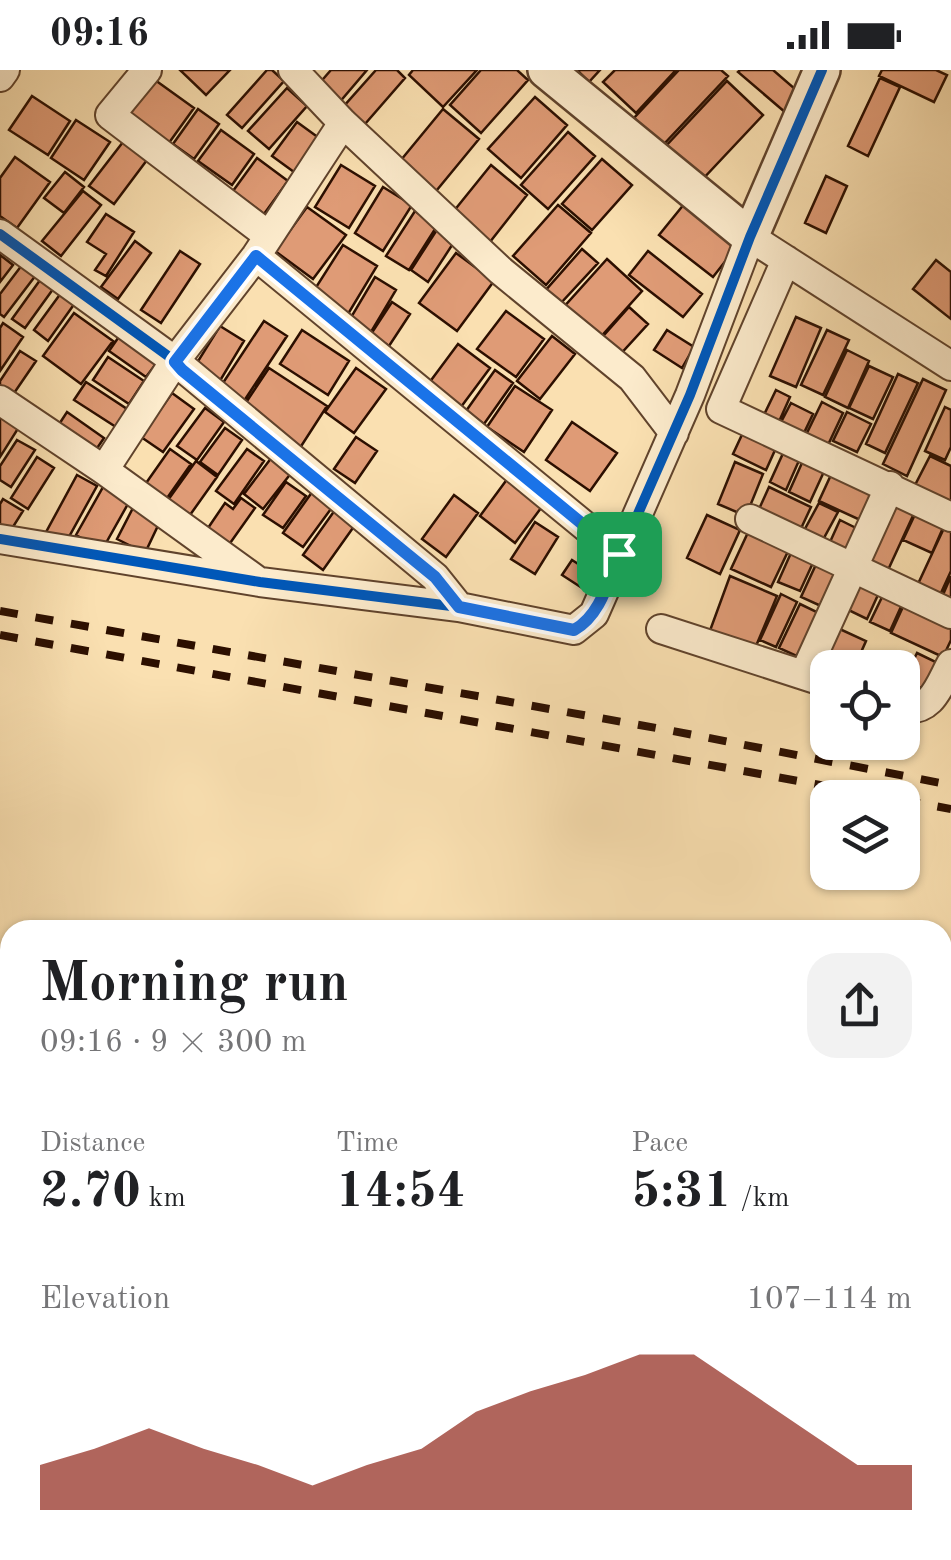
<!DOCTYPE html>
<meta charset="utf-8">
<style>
:root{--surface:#fff;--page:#f2f2f2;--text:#202124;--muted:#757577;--accent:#8f2418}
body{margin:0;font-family:"Old Standard TT",serif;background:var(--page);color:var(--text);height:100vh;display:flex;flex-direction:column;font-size:38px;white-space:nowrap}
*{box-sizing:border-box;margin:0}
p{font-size:32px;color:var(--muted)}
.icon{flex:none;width:55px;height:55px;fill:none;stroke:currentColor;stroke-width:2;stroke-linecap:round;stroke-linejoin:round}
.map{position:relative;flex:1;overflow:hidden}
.side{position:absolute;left:0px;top:850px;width:952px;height:640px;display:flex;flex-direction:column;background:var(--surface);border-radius:30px 30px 0 0;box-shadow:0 2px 8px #0004}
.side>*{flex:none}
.controls{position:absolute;left:810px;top:580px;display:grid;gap:20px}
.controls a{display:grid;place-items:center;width:110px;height:110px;border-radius:20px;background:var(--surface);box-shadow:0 2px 8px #0004;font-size:50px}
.pin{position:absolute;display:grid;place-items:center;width:85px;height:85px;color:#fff;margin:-42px;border-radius:20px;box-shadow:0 5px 15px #0006}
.round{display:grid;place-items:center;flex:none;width:105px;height:105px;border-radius:30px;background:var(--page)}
.summary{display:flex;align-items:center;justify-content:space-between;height:170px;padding:0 40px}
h1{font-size:55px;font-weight:700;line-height:75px}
.stats{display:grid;grid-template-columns:repeat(3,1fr);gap:15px;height:170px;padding:10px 40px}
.stats div{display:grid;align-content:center}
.stats b{font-size:50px;font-weight:700}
.stats small{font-size:28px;font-weight:400}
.stats p{font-size:28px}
.chart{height:280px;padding:20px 40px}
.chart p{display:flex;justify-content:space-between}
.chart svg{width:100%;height:180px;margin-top:10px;fill:var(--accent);opacity:.7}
.status{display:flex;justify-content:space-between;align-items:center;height:70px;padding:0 50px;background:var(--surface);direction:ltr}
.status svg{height:28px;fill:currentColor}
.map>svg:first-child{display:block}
.building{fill:#df9b76;stroke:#2c0f00;stroke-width:2.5}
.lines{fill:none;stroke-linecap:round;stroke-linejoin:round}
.service-casing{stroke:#60432c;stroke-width:19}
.minor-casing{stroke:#60432c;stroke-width:32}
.tertiary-casing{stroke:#60432c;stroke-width:40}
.service{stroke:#fcebcc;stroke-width:14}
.minor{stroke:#fcebcc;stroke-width:28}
.tertiary{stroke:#fcebcc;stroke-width:35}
.rail{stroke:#2c0f00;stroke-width:8;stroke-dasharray:18 18;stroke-linecap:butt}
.cycleway-casing{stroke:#fcebcc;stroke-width:16}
.cycleway{stroke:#0057b8;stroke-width:10}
.route-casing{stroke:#fff;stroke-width:20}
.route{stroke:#1a73e8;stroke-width:12}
</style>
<div class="status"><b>09:16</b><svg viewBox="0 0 49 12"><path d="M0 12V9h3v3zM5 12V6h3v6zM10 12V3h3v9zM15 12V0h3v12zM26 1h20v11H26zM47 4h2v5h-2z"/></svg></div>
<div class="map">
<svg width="951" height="1490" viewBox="0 0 951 1490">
<rect width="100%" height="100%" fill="#fae0b1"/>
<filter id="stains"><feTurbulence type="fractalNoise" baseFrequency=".002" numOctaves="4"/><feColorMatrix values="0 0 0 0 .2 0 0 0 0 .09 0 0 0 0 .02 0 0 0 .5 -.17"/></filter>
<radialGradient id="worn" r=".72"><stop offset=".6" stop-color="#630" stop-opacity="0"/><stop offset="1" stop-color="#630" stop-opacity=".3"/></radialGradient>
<path class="building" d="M180 0H230L206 25Z
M267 0H272L284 11 242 58 227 45Z
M331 0H367L338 34 317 16Z
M376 0H397L405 8 365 54 344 36Z
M413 0H477L443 37 409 5Z
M481 0H517L528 10 481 63 450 35Z
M577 0H600L589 12Z
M615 0H676L636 43 603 12Z
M679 0H721L728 6 663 75 634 48Z
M740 0H773L802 25 786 43 738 2Z
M882 0H936L947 5 934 32 879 6Z
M880 8 900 17 868 86 848 76Z
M155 10 194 38 166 77 126 49Z
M727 11 763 45 700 112 664 78Z
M287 18 307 36 269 79 248 61Z
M32 26 70 51 48 85 9 60Z
M535 27 567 55 521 108 488 79Z
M198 39 219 54 194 89 173 74Z
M443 39 479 69 432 126 396 96Z
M76 50 110 72 84 110 51 88Z
M297 52 319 68 294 102 272 86Z
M221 60 254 84 232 115 198 91Z
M568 62 595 86 548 139 521 115Z
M123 72 147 90 114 134 89 116Z
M15 87 50 112 17 158 0 146V108Z
M257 88 288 111 264 144 233 121Z
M602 89 632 115 592 160 562 134Z
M341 95 375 116 349 158 315 137Z
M491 95 527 125 486 177 449 147Z
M65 102 84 117 64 143 44 128Z
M826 106 847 116 826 163 805 153Z
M383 117 412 135 383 181 355 163Z
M83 121 101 135 61 186 42 171Z
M685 133 738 175 713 207 659 165Z
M558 135 591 163 546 215 513 186Z
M307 137 346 165 313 209 275 181Z
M415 141 437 156 409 200 386 186Z
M106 144 134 162 106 206 95 200 106 184 87 172Z
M440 155 458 166 428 212 411 200Z
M135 171 151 183 118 229 101 217Z
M343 175 377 196 348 244 313 222Z
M582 179 598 193 560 234 545 221Z
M180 181 200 194 161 253 141 240Z
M648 181 702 224 683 247 629 205Z
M456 183 494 211 457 261 419 233Z
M0 185 13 195 0 212Z
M607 189 642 221 597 271 562 239Z
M936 190 951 202V249L913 219Z
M22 195 36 205 4 247 0 244V224Z
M43 206 56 215 25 258 12 249Z
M375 207 396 220 371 262 350 249Z
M61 223 75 233 48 271 34 260Z
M392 232 410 244 389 276 371 264Z
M629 237 648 254 616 289 597 273Z
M506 241 544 269 516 307 477 279Z
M74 243 113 271 81 314 43 286Z
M796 247 821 258 796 317 770 306Z
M264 251 287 266 242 334 219 319Z
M3 253 23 267 0 301V258Z
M220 256 244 271 215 319 190 304Z
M125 258 162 286 146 307 109 281Z
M302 260 349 291 328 325 280 294Z
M667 260 694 277 682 298 654 280Z
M827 260 849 270 823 325 801 315Z
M552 266 575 284 540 329 517 311Z
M458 274 490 298 458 341 426 317Z
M847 280 869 291 848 338 825 327Z
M20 281 36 291 8 332 0 326V311Z
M108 287 144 311 129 334 93 310Z
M869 296 893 307 873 349 849 338Z
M269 298 327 336 298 381 239 343Z
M356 298 386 319 354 363 325 342Z
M495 300 513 313 484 354 466 341Z
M898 304 918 313 885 383 866 374Z
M923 309 946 320 907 406 883 394Z
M86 312 127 339 116 357 74 330Z
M515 316 552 340 524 382 487 357Z
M776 320 790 327 777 356 762 349Z
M172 323 194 339 163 382 141 367Z
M822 332 843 343 827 377 805 367Z
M791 333 813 344 802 367 779 356Z
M945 337 951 340V377L945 390 925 381Z
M205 338 224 352 197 390 177 376Z
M67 342 104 368 91 387 54 362Z
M847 342 871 354 857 382 833 371Z
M0 347 19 357 0 387Z
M572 352 617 383 590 421 546 390Z
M747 354 780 369 766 400 733 384Z
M225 358 242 370 218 405 200 392Z
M356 367 377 381 355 413 334 399Z
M17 370 35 380 11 417 0 410V396Z
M170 379 191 394 165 431 144 416Z
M247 379 264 391 234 434 216 421Z
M785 379 801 386 786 420 770 412Z
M806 384 827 395 810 432 789 422Z
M930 386 951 396V439L913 419Z
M37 387 54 398 28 439 11 428Z
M272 387 292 402 263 439 244 424Z
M196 391 217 407 190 445 168 430Z
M735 392 763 404 746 446 718 434Z
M836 394 886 417 869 454 819 431Z
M77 405 97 416 65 474 45 464Z
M508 408 544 434 515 473 480 446Z
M107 410 133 425 102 480 76 465Z
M286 412 306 426 283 458 263 445Z
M769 417 811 437 797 467 755 448Z
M315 418 336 432 303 477 283 463Z
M454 425 478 443 446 487 422 469Z
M894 427 917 437 888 500 865 489Z
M241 428 255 438 228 476 206 461 225 433 233 439Z
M3 429 23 441 6 468 0 464V434Z
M136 432 163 445 145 483 117 469Z
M819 433 838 442 819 477 800 468Z
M918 438 946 451 932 483 903 470Z
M335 440 355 455 323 500 303 485Z
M707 445 740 460 720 504 687 488Z
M840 450 858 459 843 491 825 483Z
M535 452 558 467 535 504 511 489Z
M751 456 791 475 771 517 731 499Z
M944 458 951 461V501L940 525 918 514Z
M795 474 817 484 800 521 778 512Z
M819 488 839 497 821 536 801 527Z
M572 490 603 510 593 525 562 505Z
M853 502 882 516 867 549 838 535Z
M730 506 777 526 756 576 708 566Z
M951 506V531L942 527Z
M885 521 904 530 890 561 870 552Z
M781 524 797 532 776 577 760 570Z
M907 528 951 548V570L943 587 891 563Z
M800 534 821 544 801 588 779 578Z
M831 555 866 571 854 598 819 583Z
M917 583 940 594 927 621 904 610Z
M0 936 10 938V1009L0 1007Z
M0 1043 10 1045V1122L0 1120Z
M0 1179 10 1181V1251L0 1249Z
M0 1280 10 1282V1364L0 1362Z
M942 1344 951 1346V1413L942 1412Z
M942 1465 951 1467V1490H651L600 1480H942Z"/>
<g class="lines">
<g class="service-casing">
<path id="service" d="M0 908 10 910
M942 1083 951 1085
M0 1149 10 1150
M942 1318 951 1317
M0 1473 10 1474
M41 1480 96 1490"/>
</g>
<g class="minor-casing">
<path id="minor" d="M147 0 110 45 269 166
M293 0 343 53 501 201 632 308 674 363
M0 7 5 0
M0 164 175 291 435 507 459 537
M256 186 619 484
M786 190 721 339 951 447
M0 330 104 400 255 509
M104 400 175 291 256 186 343 53
M750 449 951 544
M0 469 260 512 459 537 574 560 594 544 690 325 750 167 951 296
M661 559 828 613
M804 605 890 416
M902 638C932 643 939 616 951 594"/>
</g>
<g class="tertiary-casing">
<path id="tertiary" d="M546 0 750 167 822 0"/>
</g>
<use href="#service" class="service"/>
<use href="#minor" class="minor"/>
<use href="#tertiary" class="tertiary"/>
<path class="rail" d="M0 541 673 661 951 715
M0 565 891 728
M902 730 951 739
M0 1016 10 1018
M0 1036 10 1038
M0 1238 10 1240
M0 1282 10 1284
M0 1408 10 1410
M942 1409 951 1410
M942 1457 951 1458
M387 1480 441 1490"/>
<g class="cycleway-casing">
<path id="cycleway" d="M0 164 175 291 435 507 459 537
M0 469 260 512 459 537 574 560 594 544 690 325 750 167 822 0"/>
</g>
<use href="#cycleway" class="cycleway"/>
</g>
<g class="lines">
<g class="route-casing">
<path id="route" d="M256 186 619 484C608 511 601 545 574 560L459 537 435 507 182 300 175 292Z"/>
</g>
<use href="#route" class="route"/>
</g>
<rect width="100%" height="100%" filter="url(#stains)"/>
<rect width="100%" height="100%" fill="url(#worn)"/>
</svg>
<div class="controls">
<a><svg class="icon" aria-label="locate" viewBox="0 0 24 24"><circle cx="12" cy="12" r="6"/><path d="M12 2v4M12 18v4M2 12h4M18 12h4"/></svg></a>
<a><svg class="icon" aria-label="layers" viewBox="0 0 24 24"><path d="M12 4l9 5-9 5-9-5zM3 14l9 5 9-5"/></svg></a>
</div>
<div class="pin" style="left:619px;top:484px;background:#1e9e55"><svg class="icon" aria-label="arrive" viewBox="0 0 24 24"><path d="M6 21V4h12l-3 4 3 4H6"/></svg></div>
<section class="side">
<div class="summary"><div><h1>Morning run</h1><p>09:16 · 9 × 300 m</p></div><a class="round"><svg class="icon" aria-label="share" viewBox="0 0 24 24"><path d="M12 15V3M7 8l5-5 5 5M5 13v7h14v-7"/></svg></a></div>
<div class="stats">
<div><p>Distance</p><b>2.70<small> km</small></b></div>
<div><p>Time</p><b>14:54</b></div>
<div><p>Pace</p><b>5:31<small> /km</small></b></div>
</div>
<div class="chart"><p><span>Elevation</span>107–114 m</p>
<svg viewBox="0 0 160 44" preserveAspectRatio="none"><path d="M0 44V33L10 29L20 24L30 29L40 33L50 38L60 33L70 29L80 20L90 15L100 11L110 6L120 6L130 15L140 24L150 33L160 33V44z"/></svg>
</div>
</section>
</div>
